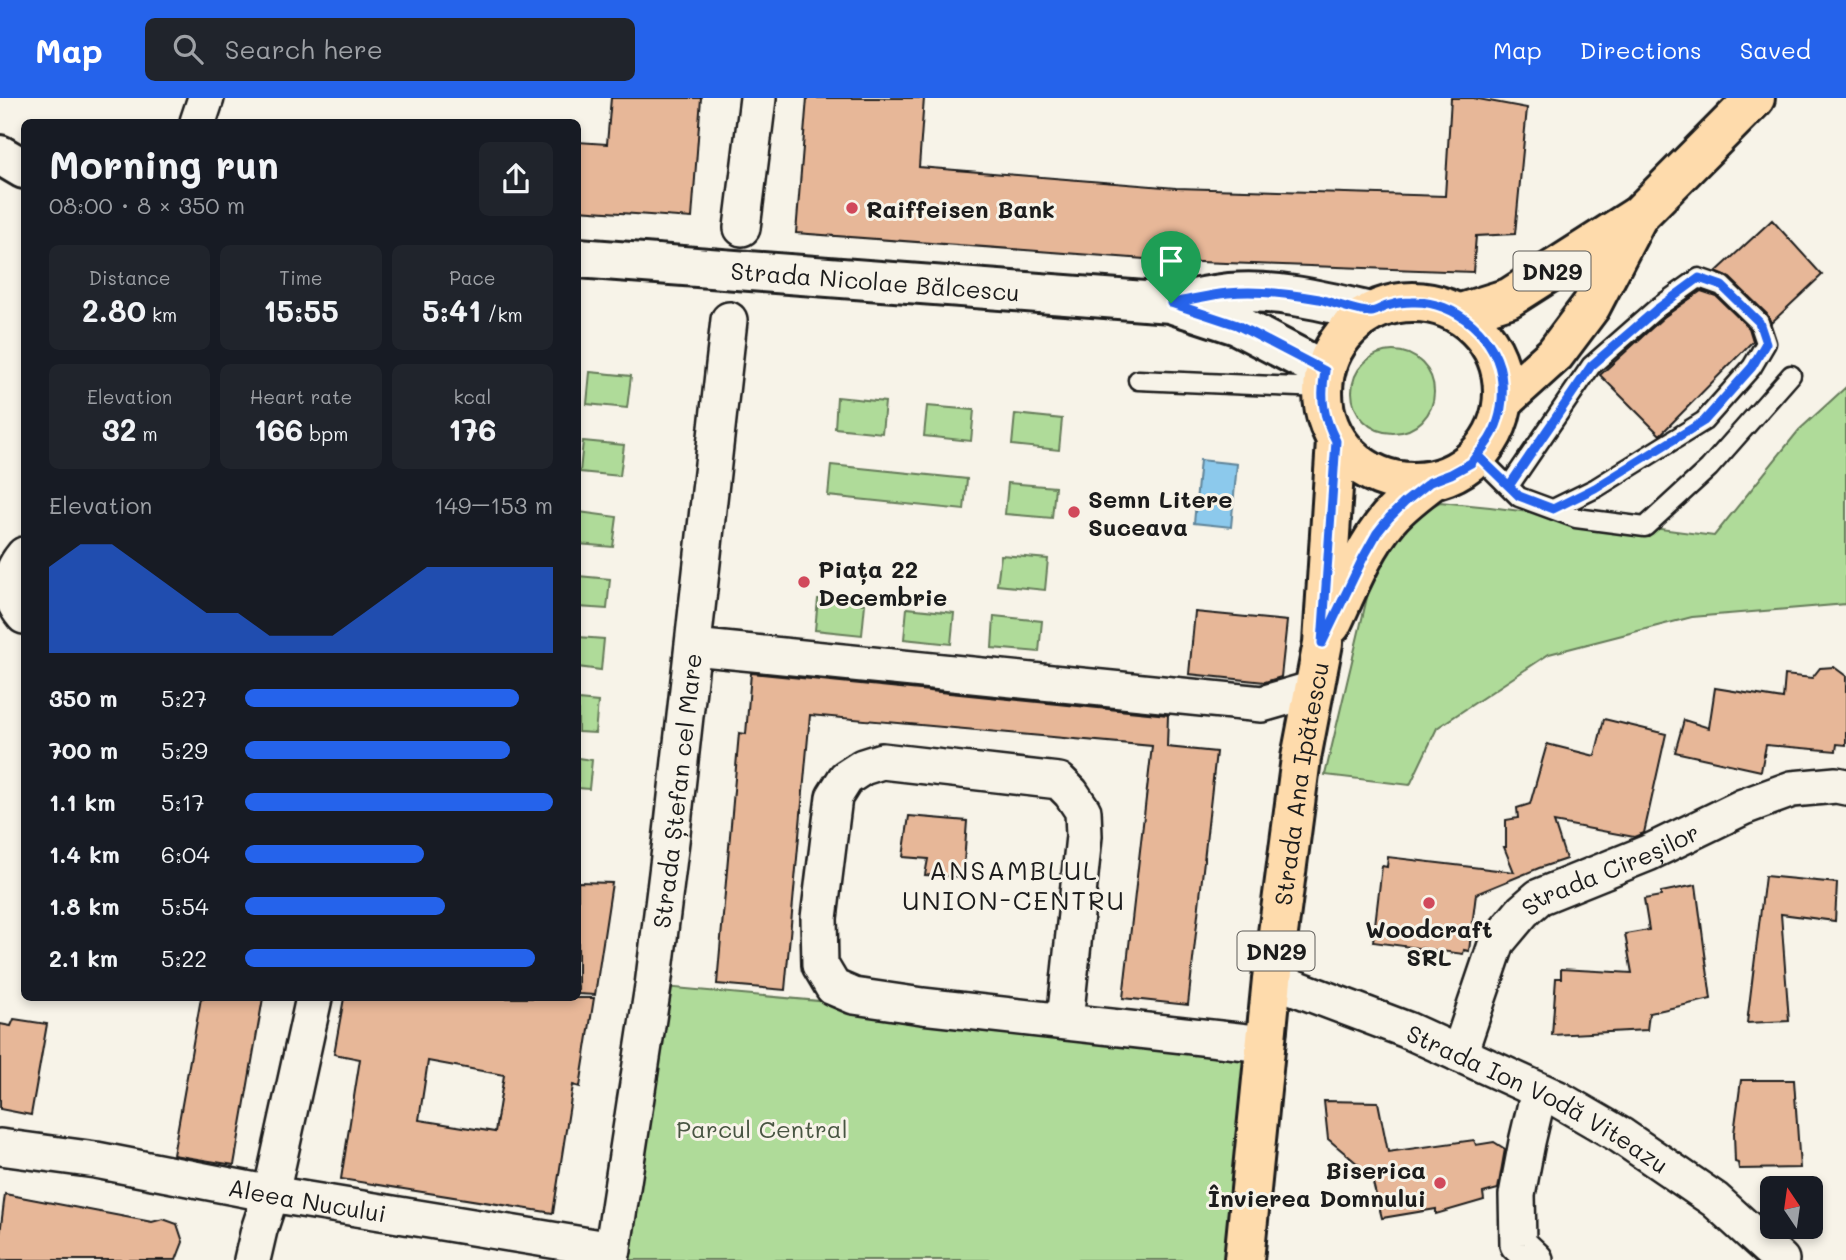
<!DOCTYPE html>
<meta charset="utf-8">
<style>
:root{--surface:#171b24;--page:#20242c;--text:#f1f3f6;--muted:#9ea1a6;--accent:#2563eb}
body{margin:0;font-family:Mali,sans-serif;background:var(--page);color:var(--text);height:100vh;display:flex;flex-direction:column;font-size:26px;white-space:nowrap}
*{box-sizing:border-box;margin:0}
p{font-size:23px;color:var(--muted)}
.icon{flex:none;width:38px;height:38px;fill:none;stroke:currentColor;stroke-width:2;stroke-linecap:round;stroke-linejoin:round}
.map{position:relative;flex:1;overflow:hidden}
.sheet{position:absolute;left:21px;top:21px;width:560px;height:882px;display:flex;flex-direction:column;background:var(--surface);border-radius:10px;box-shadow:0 4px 10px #0003}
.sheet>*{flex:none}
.needle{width:46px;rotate:347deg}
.buttons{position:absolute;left:1760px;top:1078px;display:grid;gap:14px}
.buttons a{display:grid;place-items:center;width:63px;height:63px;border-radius:10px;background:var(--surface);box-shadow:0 4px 10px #0003;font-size:35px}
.pin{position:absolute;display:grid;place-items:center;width:60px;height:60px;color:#fff;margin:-72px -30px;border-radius:50% 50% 50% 0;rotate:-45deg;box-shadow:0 0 7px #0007}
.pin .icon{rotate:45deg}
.round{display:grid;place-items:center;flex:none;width:74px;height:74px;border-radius:10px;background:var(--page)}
.head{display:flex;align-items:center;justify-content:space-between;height:119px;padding:0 28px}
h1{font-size:38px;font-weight:800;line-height:52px}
.stats{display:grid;grid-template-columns:repeat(3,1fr);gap:10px;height:119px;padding:7px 28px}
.stats div{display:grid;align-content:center;border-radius:10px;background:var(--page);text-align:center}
.stats b{font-size:30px;font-weight:800}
.stats small{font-size:19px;font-weight:400}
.stats p{font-size:19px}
.chart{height:196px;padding:14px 28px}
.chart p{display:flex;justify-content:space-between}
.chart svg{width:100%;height:126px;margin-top:7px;fill:var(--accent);opacity:.7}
ul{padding:0 28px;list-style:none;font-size:23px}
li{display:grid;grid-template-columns:112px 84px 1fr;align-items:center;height:52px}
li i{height:18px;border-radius:9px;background:var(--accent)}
header{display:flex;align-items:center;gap:42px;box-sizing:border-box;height:98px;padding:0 35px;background:var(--accent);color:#fff}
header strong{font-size:33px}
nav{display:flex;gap:38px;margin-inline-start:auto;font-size:24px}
.search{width:490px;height:63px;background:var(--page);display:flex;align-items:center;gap:18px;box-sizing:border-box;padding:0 24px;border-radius:10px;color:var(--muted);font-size:26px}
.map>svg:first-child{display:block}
.green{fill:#afdb99;stroke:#667c5a;stroke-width:2}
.water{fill:#8cc9ec;stroke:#5f8499;stroke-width:2}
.building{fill:#e7b798;stroke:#1c1c1c;stroke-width:2;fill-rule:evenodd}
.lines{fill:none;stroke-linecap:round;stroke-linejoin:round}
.lane-casing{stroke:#1c1c1c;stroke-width:23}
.street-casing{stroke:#1c1c1c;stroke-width:40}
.secondary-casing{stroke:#1c1c1c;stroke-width:44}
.primary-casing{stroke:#1c1c1c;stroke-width:44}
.lane{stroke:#f7f3e8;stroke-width:18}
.street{stroke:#f7f3e8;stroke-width:35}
.secondary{stroke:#f7f3e8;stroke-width:38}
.primary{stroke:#fedbac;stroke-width:38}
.route-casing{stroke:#fff;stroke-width:14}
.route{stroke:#2563eb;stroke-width:9}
.poi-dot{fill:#d1495b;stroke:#f7f3e8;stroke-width:2.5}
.labels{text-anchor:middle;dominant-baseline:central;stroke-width:6;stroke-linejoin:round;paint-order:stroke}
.shield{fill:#f7f3e8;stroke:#5e5c59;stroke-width:2}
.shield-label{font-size:23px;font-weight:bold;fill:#1c1c1c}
.poi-label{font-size:24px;font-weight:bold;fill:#1c1c1c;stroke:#f7f3e8;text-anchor:start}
.street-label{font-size:24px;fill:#1c1c1c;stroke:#f7f3e8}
.park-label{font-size:24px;fill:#485542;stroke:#f7f3e8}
.neighbourhood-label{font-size:26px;letter-spacing:2px;fill:#1c1c1c;stroke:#f7f3e8}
</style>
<header>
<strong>Map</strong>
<div class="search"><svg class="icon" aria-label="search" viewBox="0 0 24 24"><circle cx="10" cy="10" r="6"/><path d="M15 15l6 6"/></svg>Search here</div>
<nav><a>Map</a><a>Directions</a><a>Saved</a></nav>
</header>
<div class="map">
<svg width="1846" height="1162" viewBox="0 0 1846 1162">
<rect width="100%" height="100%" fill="#f7f3e8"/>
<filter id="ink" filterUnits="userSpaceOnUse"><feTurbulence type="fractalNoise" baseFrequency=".0143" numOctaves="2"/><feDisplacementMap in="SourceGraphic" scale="14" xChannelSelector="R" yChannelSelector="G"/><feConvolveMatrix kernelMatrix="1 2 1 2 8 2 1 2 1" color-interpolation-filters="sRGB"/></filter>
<g filter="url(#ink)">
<path class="green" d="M1352 294a41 41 0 1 1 82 0a41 41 0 1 1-82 0Z
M590 274 631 278 627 310 587 306Z
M1846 289V506L1692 519 1549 556 1437 630 1410 687 1325 677 1375 466 1400 425 1440 404 1490 409 1714 438 1799 332Z
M837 299 885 304 882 335 835 330Z
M927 308 974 312 971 343 924 338Z
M1015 316 1062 321 1059 352 1012 347Z
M583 343 624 347 620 378 580 374Z
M831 367 967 381 964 412 828 398Z
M1008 385 1055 389 1052 420 1005 416Z
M579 414 617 419 613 449 578 446Z
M1001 457 1048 461 1045 492 997 487Z
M578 478 610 481 607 511 578 509Z
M818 501 865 506 862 537 815 532Z
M907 510 954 515 951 546 904 541Z
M994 518 1042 523 1039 554 992 550Z
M578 539 604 541 601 572 578 569Z
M578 602 598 604 595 635 578 634Z
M578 660 592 662 589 691 578 690Z
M653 888 1129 931 1265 946 1244 1162H602Z"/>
<path class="water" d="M1200 362 1237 366 1231 429 1194 425Z"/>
<path class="building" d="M611 0H701L692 120 578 112V44L607 46Z
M807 0H924L919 69 1176 90 1445 98 1451 0H1473L1527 10 1515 136 1476 138 1473 174 1172 163 796 135Z
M1772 122 1822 177 1771 225 1767 216 1730 180 1716 174Z
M1701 193 1716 198 1749 230 1753 243 1660 337 1600 277 1664 219Z
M1195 514 1287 523 1281 579 1265 584 1189 576Z
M1834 569 1846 578V647L1837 646 1836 653 1766 647 1761 673 1675 654 1684 622 1709 630 1715 590 1783 601 1785 577 1812 580 1820 570Z
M751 575 1168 617 1167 649 1216 654 1188 907 1123 900 1152 648 810 617 785 892 717 886 739 635 746 636Z
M1604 621 1666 636 1644 735 1634 739 1554 724 1566 761 1539 770 1476 796 1469 853 1464 852 1463 856 1373 844 1382 768 1387 769 1388 759 1514 774 1504 749H1506V722L1518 720 1517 710 1530 706 1547 646 1595 658Z
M909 718 967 723 963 779 925 777 928 761 903 759Z
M1765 778 1837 785 1835 823 1781 816 1789 923 1747 925Z
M578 784 612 785 595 897 578 896Z
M1696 787 1711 901 1649 915 1647 932 1552 937 1556 880H1561V871L1632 875 1625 836 1649 832 1644 801 1661 798V794Z
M201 900H263L234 1067 173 1057Z
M344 900H594L580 989 573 987 553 1115 341 1081 360 961 334 956ZM428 963 504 977 495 1034 419 1022Z
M14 921 47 926 31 1017 0 1011V926L11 928Z
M1741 982H1794L1800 1070 1739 1071 1738 1065 1735 1064 1734 1035Z
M1324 1003 1378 1004 1388 1054 1474 1042 1476 1047 1494 1044 1505 1051 1498 1091 1483 1095 1484 1102 1436 1116V1111L1382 1120 1371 1077 1328 1041Z
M5 1096 152 1124 163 1121 177 1126 183 1144 176 1162H0V1136Z"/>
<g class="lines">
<g class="lane-casing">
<path id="lane" d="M1138 282 1322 290
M1477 357 1519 399 1576 420 1645 429 1709 370 1791 277
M1509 388 1591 268 1657 210 1699 180 1722 188 1759 224 1766 245 1752 269 1704 323 1596 390 1553 411"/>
</g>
<g class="street-casing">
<g id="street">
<path d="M198 24 206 0"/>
<path d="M742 130 758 0"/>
<path d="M24 457C7 477 7 498 24 518"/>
<path d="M693 549 1262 606 1314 591"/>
<path id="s1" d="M1272 881 1407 932 1558 1001 1620 1037 1715 1102 1781 1162"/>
<path d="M1065 923 1084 738 1083 713 1071 695 1059 683 882 663 863 669 846 680 834 699 819 820 820 867 833 889 854 898 922 908 1265 946"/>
<path id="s2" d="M1459 956 1497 844 1523 813 1539 799 1648 755 1743 709 1792 691 1836 687 1846 689"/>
<path id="s3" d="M0 1049 96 1062 271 1096 613 1152"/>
<path d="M252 1162 259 1132 271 1096 314 900"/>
<path id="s4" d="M611 1162 653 888 672 735 729 222"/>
<path d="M1535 1162 1518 1146 1517 1097 1527 1044 1539 993"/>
</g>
</g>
<g class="secondary-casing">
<g id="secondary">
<path d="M0 57 24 71"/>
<path id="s5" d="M578 160 1171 205C1190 202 1210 197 1230 195 1277 191 1324 203 1370 214"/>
<path d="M1176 207 1237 227 1325 273"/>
</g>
</g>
<g class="primary-casing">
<g id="primary">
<circle cx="1413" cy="294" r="90"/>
<path d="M1458 216 1509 200 1639 117 1755 0"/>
<path d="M1503 303 1555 256 1591 208 1638 118"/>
<path d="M1331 527C1348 491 1363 451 1389 420 1401 406 1416 395 1430 384"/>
<path id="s6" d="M1244 1162 1272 881 1301 660 1323 545 1336 343"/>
</g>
</g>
<use href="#lane" class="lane"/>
<use href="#street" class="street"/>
<use href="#secondary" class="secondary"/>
<use href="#primary" class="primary"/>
</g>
</g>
<g class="lines" filter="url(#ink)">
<g class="route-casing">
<path id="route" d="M1171 205 1237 227 1325 273C1320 300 1323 318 1336 343L1322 545 1363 460 1377 435 1389 420 1405 404 1430 384 1451 376 1471 365 1477 357 1519 398 1553 411 1595 390 1704 323 1752 269 1766 245 1759 224 1722 188 1699 180 1657 211 1591 268 1509 388 1477 357C1497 336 1504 313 1502 285 1500 240 1455 202 1412 204 1405 204 1397 205 1391 207 1384 208 1377 213 1371 214 1361 215 1331 204 1319 201 1290 196 1257 192 1228 195 1209 197 1190 202 1171 205"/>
</g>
<use href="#route" class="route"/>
</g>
<g class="poi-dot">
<circle cx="852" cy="110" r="7"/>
<circle cx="1074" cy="414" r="7"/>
<circle cx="804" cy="484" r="7"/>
<circle cx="1429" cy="805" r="7"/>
<circle cx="1440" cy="1085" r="7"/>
</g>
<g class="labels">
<g class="shield">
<rect x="1513.5" y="153.5" width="77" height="39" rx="5"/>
<rect x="1237.5" y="833.5" width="77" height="39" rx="5"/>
</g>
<g class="shield-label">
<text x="1552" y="173">DN29</text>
<text x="1276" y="853">DN29</text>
</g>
<g class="poi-label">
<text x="866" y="110">Raiffeisen Bank</text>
<text x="1088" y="400">Semn Litere<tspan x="1088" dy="28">Suceava</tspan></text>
<text x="818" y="470">Piața 22<tspan x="818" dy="28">Decembrie</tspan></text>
<text x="1429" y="830" text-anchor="middle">Woodcraft<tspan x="1429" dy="28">SRL</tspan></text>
<text x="1426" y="1071" text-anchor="end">Biserica<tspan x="1426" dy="28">Învierea Domnului</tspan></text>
</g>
<g class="street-label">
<text stroke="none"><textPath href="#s5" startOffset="298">Strada Nicolae Bălcescu</textPath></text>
<text stroke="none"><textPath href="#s6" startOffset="480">Strada Ana Ipătescu</textPath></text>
<text stroke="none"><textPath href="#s4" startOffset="474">Strada Ștefan cel Mare</textPath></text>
<text stroke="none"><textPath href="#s2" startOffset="256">Strada Cireșilor</textPath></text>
<text stroke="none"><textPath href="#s1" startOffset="292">Strada Ion Vodă Viteazu</textPath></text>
<text stroke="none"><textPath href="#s3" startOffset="312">Aleea Nucului</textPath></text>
</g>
<g class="park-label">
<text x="762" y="1030">Parcul Central</text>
</g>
<g class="neighbourhood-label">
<text x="1014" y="772">ANSAMBLUL<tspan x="1014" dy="30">UNION-CENTRU</tspan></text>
</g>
</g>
</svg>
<div class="buttons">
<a><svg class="needle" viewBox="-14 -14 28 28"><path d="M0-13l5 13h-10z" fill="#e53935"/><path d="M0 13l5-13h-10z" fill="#9ea1a6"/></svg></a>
</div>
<div class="pin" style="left:1171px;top:205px;background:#1e9e55"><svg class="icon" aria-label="arrive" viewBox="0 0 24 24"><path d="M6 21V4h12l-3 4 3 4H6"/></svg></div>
<section class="sheet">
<div class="head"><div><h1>Morning run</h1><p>08:00 · 8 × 350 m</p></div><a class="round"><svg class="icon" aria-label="share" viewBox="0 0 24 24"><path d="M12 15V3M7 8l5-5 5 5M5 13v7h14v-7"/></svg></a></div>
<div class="stats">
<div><p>Distance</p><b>2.80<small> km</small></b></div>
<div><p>Time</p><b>15:55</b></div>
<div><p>Pace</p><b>5:41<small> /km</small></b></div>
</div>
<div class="stats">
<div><p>Elevation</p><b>32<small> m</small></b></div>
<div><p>Heart rate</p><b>166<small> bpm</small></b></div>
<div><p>kcal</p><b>176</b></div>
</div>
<div class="chart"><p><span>Elevation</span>149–153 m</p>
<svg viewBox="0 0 160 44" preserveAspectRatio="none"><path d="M0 44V14L10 6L20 6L30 14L40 22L50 30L60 30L70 38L80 38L90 38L100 30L110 22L120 14L130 14L140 14L150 14L160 14V44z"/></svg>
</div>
<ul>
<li><b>350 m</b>5:27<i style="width:89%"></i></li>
<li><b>700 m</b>5:29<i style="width:86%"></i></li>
<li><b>1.1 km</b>5:17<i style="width:100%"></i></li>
<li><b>1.4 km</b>6:04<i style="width:58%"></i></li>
<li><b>1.8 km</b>5:54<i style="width:65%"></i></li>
<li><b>2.1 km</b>5:22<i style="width:94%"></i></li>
</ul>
</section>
</div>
